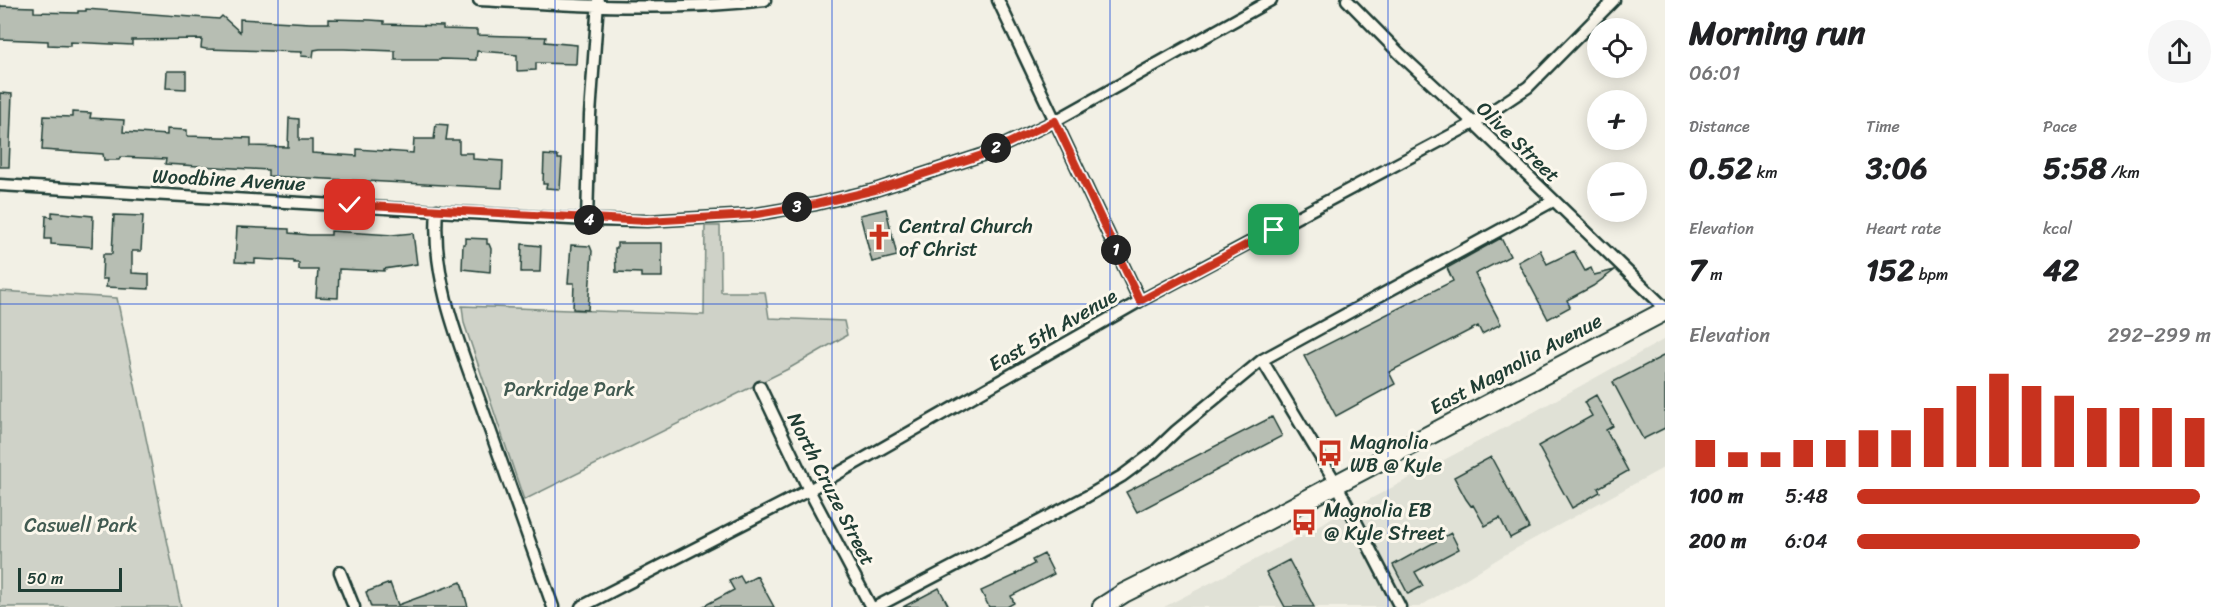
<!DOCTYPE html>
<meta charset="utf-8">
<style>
:root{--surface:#fff;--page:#f6f6f6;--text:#202124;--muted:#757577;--accent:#c8321e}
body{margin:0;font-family:Sriracha,sans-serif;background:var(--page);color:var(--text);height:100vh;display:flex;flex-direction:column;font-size:22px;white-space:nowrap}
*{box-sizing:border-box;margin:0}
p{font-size:20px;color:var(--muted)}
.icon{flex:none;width:33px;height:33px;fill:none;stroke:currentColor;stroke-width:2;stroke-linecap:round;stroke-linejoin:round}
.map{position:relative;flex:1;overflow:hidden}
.details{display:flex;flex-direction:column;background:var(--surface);width:570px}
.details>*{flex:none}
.controls{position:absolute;left:1587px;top:18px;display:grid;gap:12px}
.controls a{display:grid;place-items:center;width:60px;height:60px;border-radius:50%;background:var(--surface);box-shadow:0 3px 15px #0003;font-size:30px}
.scale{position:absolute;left:18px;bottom:15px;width:104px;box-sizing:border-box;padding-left:6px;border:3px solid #1f3d34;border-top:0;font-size:16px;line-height:21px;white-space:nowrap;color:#1f3d34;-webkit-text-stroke:4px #fbf7ec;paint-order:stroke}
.pin{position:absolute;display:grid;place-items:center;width:51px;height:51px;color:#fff;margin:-26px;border-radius:12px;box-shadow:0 3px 9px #0006}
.km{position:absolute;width:30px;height:30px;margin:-15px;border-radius:50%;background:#222;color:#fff;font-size:16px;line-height:30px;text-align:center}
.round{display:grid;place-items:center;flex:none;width:63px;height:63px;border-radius:32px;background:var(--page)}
.head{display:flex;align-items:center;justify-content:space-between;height:102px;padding:0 24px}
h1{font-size:33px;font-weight:700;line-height:45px}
.metrics{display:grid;grid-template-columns:repeat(3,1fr);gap:9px;height:102px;padding:6px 24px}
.metrics div{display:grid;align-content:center}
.metrics b{font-size:30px;font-weight:700}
.metrics small{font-size:16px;font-weight:400}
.metrics p{font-size:16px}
.chart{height:168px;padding:12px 24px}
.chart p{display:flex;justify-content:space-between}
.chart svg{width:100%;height:108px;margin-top:6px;stroke:var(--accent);stroke-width:6}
ul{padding:0 24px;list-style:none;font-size:20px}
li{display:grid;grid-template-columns:96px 72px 1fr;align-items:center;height:45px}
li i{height:15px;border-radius:8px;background:var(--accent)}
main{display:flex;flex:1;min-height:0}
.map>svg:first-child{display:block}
.built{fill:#e0e1d6}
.green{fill:#cfd2c8;stroke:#77887e;stroke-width:1.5}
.building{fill:#b7beb3;stroke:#1f3d34;stroke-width:1.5}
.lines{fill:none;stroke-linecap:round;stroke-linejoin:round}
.minor-casing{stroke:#1f3d34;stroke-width:15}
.primary-casing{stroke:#1f3d34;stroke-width:22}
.minor{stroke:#fbf7ec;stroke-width:10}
.primary{stroke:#fbf7ec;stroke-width:18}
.route-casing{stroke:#fff;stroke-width:12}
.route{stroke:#c8321e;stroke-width:8}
.grid{fill:none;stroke:#1d4ed8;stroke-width:1.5;stroke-opacity:0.55}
.labels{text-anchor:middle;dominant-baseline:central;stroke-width:6;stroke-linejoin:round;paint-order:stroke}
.street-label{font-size:20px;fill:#1f3d34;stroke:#fbf7ec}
.poi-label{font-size:20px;fill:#1f3d34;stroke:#fbf7ec;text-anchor:start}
.park-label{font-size:20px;fill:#425b52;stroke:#fbf7ec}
</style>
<main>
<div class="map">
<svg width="1665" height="607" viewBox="0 0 1665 607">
<rect width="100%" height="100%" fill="#f2f0e5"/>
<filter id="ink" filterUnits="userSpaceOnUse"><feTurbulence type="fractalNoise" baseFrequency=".0167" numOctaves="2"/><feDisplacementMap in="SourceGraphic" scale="12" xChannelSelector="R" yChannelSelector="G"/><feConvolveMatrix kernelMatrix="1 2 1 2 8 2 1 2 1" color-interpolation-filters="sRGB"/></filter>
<g filter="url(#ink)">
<path class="built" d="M1665 339V467L1506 554 1419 607H1164L1316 528 1340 512 1356 504 1359 505 1523 418Z"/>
<path class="green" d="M705 226H720L721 292H765L769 318 844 321 847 335 788 369 524 500 464 323 462 306 704 315Z
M0 291 117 298 181 607H0Z"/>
<path class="building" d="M0 6 34 7V12L78 13V11H86V9L219 19 222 16 240 32V19L310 23H329V19L370 20 384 21V24L443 26V29L477 30V35L546 37 545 42 577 45 576 64 536 63V70L517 71V55L506 54V53L477 51 476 60 441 59 440 60H395V51L344 49H320L314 50 313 57 301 56 302 52 206 49 201 48 202 39 132 40V45L70 42V46L48 45V41L0 39Z
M167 71H186V89L166 88Z
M0 93 12 94 9 167H0Z
M72 112 91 113 90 118 124 120 123 132 167 135V129L187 130V136L251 138V146L288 147 289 118 299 119V140H312V153L357 156V149L413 153 414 139H434L436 124 448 125 446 140H459V153H473V159L503 161 502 188 268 176V170L165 164 166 159 120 157 119 160H104L103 154 42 150 44 116 72 117Z
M544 155 558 156V159H562L560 189 546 188 547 184H543Z
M886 209 897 256 872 262 860 215Z
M52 212 93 216 92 247 51 244V239H45L46 216 52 217Z
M114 215 143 216 141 251H132V273L149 274V289L106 287 107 279H102L103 254H112Z
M237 227 289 229V233L309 235H331V231L392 235 413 233 417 264 384 269V271L339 269 338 298 316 297 318 270H299V263H294V261L255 259V263L235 262Z
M465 238 487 239V244H489L491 249 490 272 462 269 463 244H465Z
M1501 238 1510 256 1475 274 1501 324 1482 334 1478 326 1389 372 1395 384 1336 416 1304 356 1453 281 1447 268Z
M617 243H662V277H641V273L616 272 615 248H617Z
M522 244 541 246 540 272H521Z
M571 245 590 246 592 251 588 310 573 309 574 283H568Z
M1540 250 1547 264 1574 251 1585 271 1591 268 1594 275 1615 270 1593 286 1567 300 1570 307 1548 319 1518 262Z
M1665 355V428L1643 439 1613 382Z
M1596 395 1613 426 1606 430 1628 471 1598 488 1600 492 1572 508 1538 446 1592 416 1584 402Z
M1272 417 1282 436 1137 512 1126 492Z
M1491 457 1529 528 1510 538 1500 518 1485 526 1473 505 1471 506 1466 499 1454 477Z
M1451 533 1459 549 1415 572 1423 586 1408 594 1393 565Z
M1044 554 1054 574 1011 596 1014 603 1007 607H989L981 591 1016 575 1015 574 1034 564 1032 560Z
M1289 560 1314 607H1285L1266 572Z
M740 576 744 583 757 576 774 607H702L734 590 729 581Z
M461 582 468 607H371L366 592 390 583 398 605Z
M939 588 949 607H903Z"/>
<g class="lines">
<g class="minor-casing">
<path id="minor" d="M479 0C574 5 670 12 765 0
M998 0 1140 301
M1347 0 1401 55 1474 123 1665 308
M0 185 587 220 647 221 751 215 816 204 875 190 985 154 1055 121 1271 0
M437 210C431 280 461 348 484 413 507 478 530 542 553 607
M587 220 590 115 598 1
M1262 360 1336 483 1400 607
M760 387 809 490 871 607
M340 572 354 607
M581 607 809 490 1140 301 1474 123 1528 87 1614 0
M876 607 1086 497 1122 476 1153 453 1176 431 1262 360 1553 201"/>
</g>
<g class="primary-casing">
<path id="primary" d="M1102 607 1124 593 1232 539 1665 311"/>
</g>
<use href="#minor" class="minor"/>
<use href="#primary" class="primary"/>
</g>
</g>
<g class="lines" filter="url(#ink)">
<g class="route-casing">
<path id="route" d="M350 205 647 221 751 215 816 204 875 190 985 154 1055 121 1140 301 1274 230"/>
</g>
<use href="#route" class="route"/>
</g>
<path class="grid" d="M278 0V607M555 0V607M832 0V607M1110 0V607M1388 0V607M0 304H1665"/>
<defs>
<g id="church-bare" transform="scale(2.07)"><path d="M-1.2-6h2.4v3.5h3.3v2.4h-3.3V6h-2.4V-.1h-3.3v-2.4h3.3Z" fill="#c8321e" stroke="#fbf7ec" stroke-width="2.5" paint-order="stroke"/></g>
<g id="bus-bare" transform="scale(2.07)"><path d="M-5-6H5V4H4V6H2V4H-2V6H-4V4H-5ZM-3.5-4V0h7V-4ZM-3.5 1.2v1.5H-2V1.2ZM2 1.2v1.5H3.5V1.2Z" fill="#c8321e" stroke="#fbf7ec" stroke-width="2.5" paint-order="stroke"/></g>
</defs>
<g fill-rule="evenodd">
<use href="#church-bare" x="879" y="237"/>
<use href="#bus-bare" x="1330" y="453"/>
<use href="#bus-bare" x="1304" y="522"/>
</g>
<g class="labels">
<g class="street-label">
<text transform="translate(1518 142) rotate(44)">Olive Street</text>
<text transform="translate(229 180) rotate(3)">Woodbine Avenue</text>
<text transform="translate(1053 330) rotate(-30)">East 5th Avenue</text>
<text transform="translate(1516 364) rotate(-28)">East Magnolia Avenue</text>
<text transform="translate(831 489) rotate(63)">North Cruze Street</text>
</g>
<g class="poi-label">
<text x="899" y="226">Central Church<tspan x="899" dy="23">of Christ</tspan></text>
<text x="1350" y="442">Magnolia<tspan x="1350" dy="23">WB @ Kyle</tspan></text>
<text x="1324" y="510">Magnolia EB<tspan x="1324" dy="23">@ Kyle Street</tspan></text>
</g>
<g class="park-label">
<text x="569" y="389">Parkridge Park</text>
<text x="81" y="525">Caswell Park</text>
</g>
</g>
</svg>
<div class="controls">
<a><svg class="icon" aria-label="locate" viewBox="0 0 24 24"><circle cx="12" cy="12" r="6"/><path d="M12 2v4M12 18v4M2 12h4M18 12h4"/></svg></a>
<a>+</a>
<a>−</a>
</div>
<div class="scale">50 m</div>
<div class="pin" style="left:1274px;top:230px;background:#1e9e55"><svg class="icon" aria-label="arrive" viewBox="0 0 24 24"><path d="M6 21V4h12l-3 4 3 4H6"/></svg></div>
<div class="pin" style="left:350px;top:205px;background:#d93025"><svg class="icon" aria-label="check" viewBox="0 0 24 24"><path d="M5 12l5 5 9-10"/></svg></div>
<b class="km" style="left:1116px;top:250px">1</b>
<b class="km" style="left:996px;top:148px">2</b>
<b class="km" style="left:797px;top:207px">3</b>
<b class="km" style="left:589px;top:220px">4</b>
</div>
<section class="details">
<div class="head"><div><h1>Morning run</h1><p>06:01</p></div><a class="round"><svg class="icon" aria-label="share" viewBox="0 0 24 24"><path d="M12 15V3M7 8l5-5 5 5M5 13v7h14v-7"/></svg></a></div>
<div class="metrics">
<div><p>Distance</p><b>0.52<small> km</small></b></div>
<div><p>Time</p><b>3:06</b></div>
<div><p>Pace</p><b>5:58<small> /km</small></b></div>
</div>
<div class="metrics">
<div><p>Elevation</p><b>7<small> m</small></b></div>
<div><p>Heart rate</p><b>152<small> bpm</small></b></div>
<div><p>kcal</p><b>42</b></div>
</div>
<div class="chart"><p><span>Elevation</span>292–299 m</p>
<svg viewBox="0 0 160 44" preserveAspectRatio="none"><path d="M5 44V33M15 44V38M25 44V38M35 44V33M45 44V33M55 44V29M65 44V29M75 44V20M85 44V11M95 44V6M105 44V11M115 44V15M125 44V20M135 44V20M145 44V20M155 44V24"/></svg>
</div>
<ul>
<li><b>100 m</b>5:48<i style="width:97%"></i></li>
<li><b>200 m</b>6:04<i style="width:80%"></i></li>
</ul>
</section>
</main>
